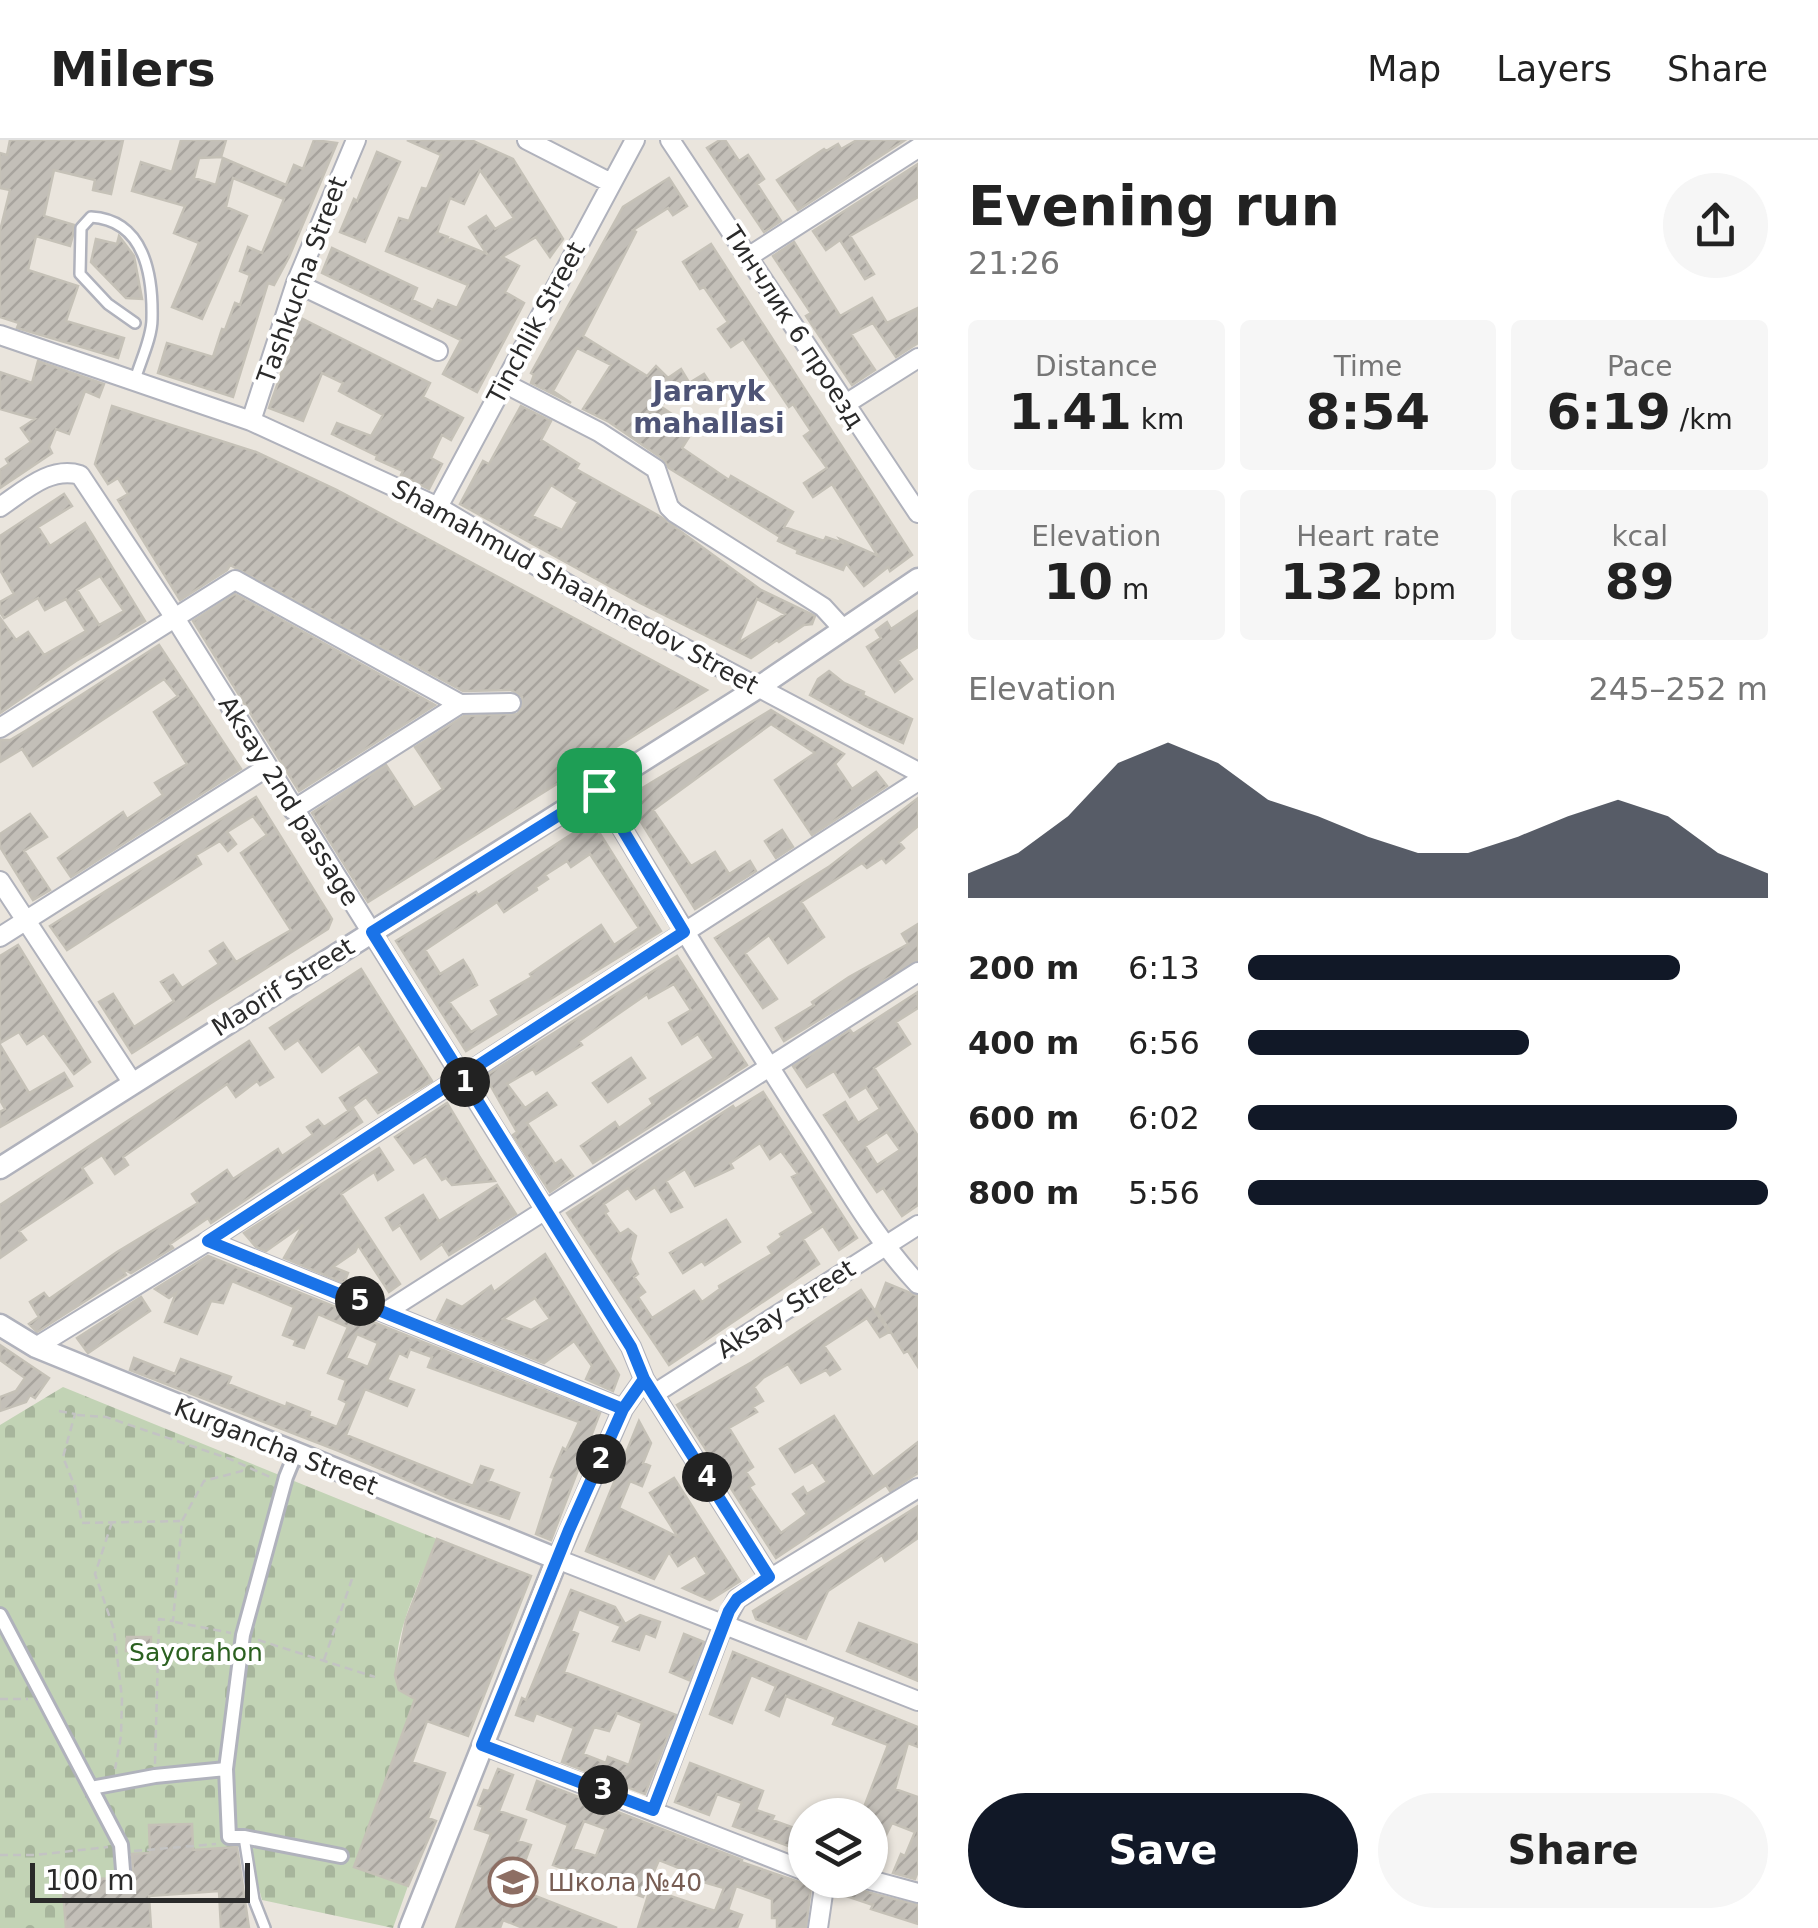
<!DOCTYPE html>
<meta charset="utf-8">
<style>
:root{--surface:#fff;--page:#f6f6f6;--text:#222;--muted:#767676;--line:#e0e0e0;--accent:#111827}
body{margin:0;font-family:"DejaVu Sans",sans-serif;background:var(--page);color:var(--text);height:100vh;display:flex;flex-direction:column;font-size:38px;white-space:nowrap}
*{box-sizing:border-box;margin:0}
p{font-size:32px;color:var(--muted)}
.icon{flex:none;width:55px;height:55px;fill:none;stroke:currentColor;stroke-width:2;stroke-linecap:round;stroke-linejoin:round}
.map{position:relative;flex:1;overflow:hidden}
.sheet{display:flex;flex-direction:column;background:var(--surface);width:900px}
.sheet>*{flex:none}
.fabs{position:absolute;left:788px;top:1658px;display:grid;gap:20px}
.fabs a{display:grid;place-items:center;width:100px;height:100px;border-radius:50%;background:var(--surface);box-shadow:0 2px 8px #0004;font-size:50px}
.scale{position:absolute;left:30px;bottom:25px;width:220px;box-sizing:border-box;padding-left:10px;border:5px solid #2a2a2a;border-top:0;font-size:28px;line-height:35px;white-space:nowrap;color:#2a2a2a;-webkit-text-stroke:8px #fff;paint-order:stroke}
.pin{position:absolute;display:grid;place-items:center;width:85px;height:85px;color:#fff;margin:-42px;border-radius:20px;box-shadow:0 5px 15px #0006}
.km{position:absolute;width:50px;height:50px;margin:-25px;border-radius:50%;background:#222;color:#fff;font-size:28px;line-height:50px;text-align:center}
.round{display:grid;place-items:center;flex:none;width:105px;height:105px;border-radius:52px;background:var(--page)}
.summary{display:flex;align-items:center;justify-content:space-between;height:170px;padding:0 50px}
h1{font-size:55px;font-weight:800;line-height:75px}
.metrics{display:grid;grid-template-columns:repeat(3,1fr);gap:15px;height:170px;padding:10px 50px}
.metrics div{display:grid;align-content:center;border-radius:10px;background:var(--page);text-align:center}
.metrics b{font-size:50px;font-weight:800}
.metrics small{font-size:28px;font-weight:400}
.metrics p{font-size:28px}
.chart{height:280px;padding:20px 50px}
.chart p{display:flex;justify-content:space-between}
.chart svg{width:100%;height:180px;margin-top:10px;fill:var(--accent);opacity:.7}
.button{display:flex;gap:20px;margin-top:auto;padding:20px 50px}
.button a{flex:1;height:115px;border-radius:60px;background:var(--accent);color:#fff;font-size:40px;font-weight:800;line-height:115px;text-align:center}
.button a+a{background:var(--page);color:var(--text)}
ul{padding:0 50px;list-style:none;font-size:32px}
li{display:grid;grid-template-columns:160px 120px 1fr;align-items:center;height:75px}
li i{height:25px;border-radius:12px;background:var(--accent)}
header{display:flex;align-items:center;gap:60px;box-sizing:border-box;height:140px;padding:0 50px;background:var(--surface);border-bottom:2px solid var(--line)}
header strong{font-size:48px}
nav{display:flex;gap:55px;margin-inline-start:auto;font-size:35px}
main{display:flex;flex:1;min-height:0}
.map>svg:first-child{display:block}
.cemetery{fill:url(#cemetery-stones)}
.building{fill:url(#building-hatch);stroke:#c5c1b7;stroke-width:2.5;fill-rule:evenodd}
.lines{fill:none;stroke-linecap:round;stroke-linejoin:round}
.service-casing{stroke:#b0b2bc;stroke-width:14}
.pedestrian-casing{stroke:#b0b2bc;stroke-width:18}
.minor-casing{stroke:#b0b2bc;stroke-width:22}
.tertiary-casing{stroke:#b0b2bc;stroke-width:25}
.path{stroke:#c3c3c3;stroke-width:2.5;stroke-dasharray:8 5;stroke-linecap:butt}
.service{stroke:#fff;stroke-width:9}
.pedestrian{stroke:#fff;stroke-width:12}
.minor{stroke:#fff;stroke-width:18}
.tertiary{stroke:#fff;stroke-width:20}
.route-casing{stroke:#fff;stroke-width:20}
.route{stroke:#1a73e8;stroke-width:12}
.labels{text-anchor:middle;dominant-baseline:central;stroke-width:8;stroke-linejoin:round;paint-order:stroke}
.street-label{font-size:25px;fill:#2a2a2a;stroke:#fff}
.park-label{font-size:25px;fill:#2b6020;stroke:#fff}
.education-label{font-size:25px;fill:#785e54;stroke:#fff;text-anchor:start}
.neighbourhood-label{font-size:28px;font-weight:bold;fill:#4e5476;stroke:#fff}
</style>
<header>
<strong>Milers</strong>
<nav><a>Map</a><a>Layers</a><a>Share</a></nav>
</header>
<main>
<div class="map">
<svg width="918" height="1788" viewBox="0 0 918 1788">
<defs>
<pattern id="cemetery-stones" width="16" height="16" patternUnits="userSpaceOnUse" patternTransform="scale(2.5)"><rect width="16" height="16" fill="#c2d3b5"/><path d="M2 7V4a2 2 0 0 1 4 0v3zM10 15v-3a2 2 0 0 1 4 0v3z" fill="#a7b59c"/></pattern>
<pattern id="building-hatch" width="6" height="6" patternUnits="userSpaceOnUse" patternTransform="scale(2.5)"><rect width="6" height="6" fill="#c3bfb8"/><path d="M-1 1l2-2M0 6l6-6M5 7l2-2" fill="none" stroke="#a8a49e"/></pattern>
</defs>
<rect width="100%" height="100%" fill="#eae5dd"/>
<path class="cemetery" d="M63 1247 437 1399C420 1444 387 1502 399 1550L415 1559 354 1726 408 1746 393 1788 262 1760 257 1741 246 1742 243 1707 127 1714 128 1733 123 1738H62L66 1788H0V1285Z"/>
<path class="building" d="M10 0H123L111 54 93 50 95 40 54 30 44 76 74 85 73 95 70 106 36 96 28 130 78 146 66 181 124 198 118 218 17 188 19 183 0 177V91L10 50 0 48V13L7 15Z
M181 0H226L221 17 199 18 194 38 216 45 223 18 286 45 294 25 303 29 314 0 337 3 289 117 274 145 268 143 233 257 158 233 167 203 213 217 222 189 225 190 235 163 240 165 250 135 240 131 248 107 262 113 284 59 233 38 226 67 247 76 202 179 172 167 199 103 174 93 185 66 132 51 141 22 172 32Z
M407 0H471L513 19 563 99 550 117 536 97 502 117 519 126 505 152 524 163 477 252 443 234 461 200 322 133 332 108 417 148 412 160 433 170 438 160 457 168 468 145 386 111 399 78 409 81 422 48 427 49 441 15ZM480 30 514 78 495 89 486 76 469 87 487 114 451 99 446 102 448 97 437 93 450 58 464 64Z
M720 0H725L739 21 748 15 764 39 757 44 781 81 764 92 707 8Z
M857 0H905L798 70 777 40 824 9 826 11 838 4 841 9Z
M377 12 400 22 365 102 340 92 354 59 357 61Z
M918 24V57L850 96 874 134 865 139 840 100 826 110 813 91Z
M669 38 687 66 673 75 668 68 633 90 636 92 583 196 647 236 656 226 668 238 681 229 690 244 660 266 694 289 682 308 729 340 731 336 793 372 784 387 824 401 826 397 843 403 840 399 878 416 832 344 813 357 804 343 827 328 804 296 811 291 793 264 789 267 743 199 731 207 718 189 728 182 704 147 700 149 683 122 711 104 912 415 890 431 888 427 864 446 846 423 843 430 797 413 798 410 778 401 780 397 669 328 663 319 609 282 583 269 611 225 577 208 553 251 571 263 531 243 534 235 531 233 623 67Z
M119 96 134 116 142 159 126 158 91 122 96 99 117 104Z
M794 102 840 176 872 158 887 183 918 168V203L896 217 873 183 851 194 875 230 852 245 806 176 811 173 773 116Z
M301 178 430 243 423 257 463 278 451 300 442 295 431 318 442 324 429 349 401 335 403 331 376 319 377 316 332 294 337 283 371 296 383 275 339 251 343 243 322 233 303 281 269 268Z
M38 221 104 244 99 257 85 251 69 294 56 289 49 307 52 313 0 348V330L9 324 6 319 31 302 21 288 35 279 0 269V232L32 243Z
M704 234 716 252 702 261 691 242Z
M112 266 256 312 337 350 707 550 368 762 312 673 386 625 414 668 443 649 415 607 464 576 517 574 522 568V557L511 550 463 551 230 425 227 430 180 460 118 360 128 354 118 338 108 344 95 324Z
M521 266 551 281 541 300 579 324 576 329 661 377 761 450 815 476 812 484 804 485 779 502 777 500 751 518 640 463 460 364 483 321 489 324ZM551 345 578 362 562 390 532 376ZM757 459 785 474 738 503Z
M64 354 72 366 38 387 50 406 85 383 145 481 76 521 0 573V478L16 500 28 492 44 515 86 491 66 459 45 470 38 458 4 478 0 472V462L14 454 0 430V396ZM100 436 124 471 99 485 77 450Z
M235 454 435 565 299 651 193 481Z
M918 471V507L898 520 912 539 895 552 867 507 881 498 876 490 887 482 891 489Z
M159 505 241 629 71 737 58 718 123 672 127 679 163 655 155 643 187 624 154 572 178 556 164 539 33 626 22 609 0 622V600H10L27 590Z
M829 531 844 543 864 552 863 555 912 579 903 603 866 586 810 555 818 539Z
M771 570 844 614 835 624 852 649 876 632 887 646 812 695 775 640 815 613 771 584 653 670 691 726 715 712 729 734 750 721 756 731 695 769 626 658Z
M256 657 332 779 328 789 132 913 99 862 113 854 134 887 174 861 161 842 173 835 182 848 219 824 210 811 223 803 236 822 291 790 241 713 267 695 253 676 227 692 236 704 228 711 220 701 196 715 201 724 67 810 50 786Z
M918 658V686L899 702 904 708 886 723 882 718 867 728 862 723 801 762 824 797 788 823 769 795 745 813 777 859 763 868 715 798 830 726Z
M30 674 47 697 24 711 50 750 33 760 0 707V694Z
M592 681 661 791 466 911 396 801 476 752 478 755ZM590 714 639 788 614 805 601 785 530 834 532 837 491 861 499 875 471 892 449 862 477 845 470 831 463 820 440 834 425 810 497 762 504 772 537 750 536 747 548 739 545 735 567 721 571 727Z
M782 690 793 707 776 718 765 701Z
M918 784V820L784 901 776 888 814 865 812 862 849 837 908 804 902 794Z
M18 805 90 922 74 934 44 893 27 904 19 892 0 903V816Z
M677 816 747 925 593 1023 581 1006 615 982 619 988 653 964 650 959 714 918 698 894 682 904 669 883 691 870 674 844 649 858 647 854 579 901 582 905 536 934 533 929 507 944 525 968 547 953 556 965 527 983 555 1024 561 1020 573 1036 550 1052 513 995 517 992 485 936Z
M361 829 432 941 378 973 366 957 348 970 340 958 380 933 359 904 322 932 298 900 285 909 270 888Z
M918 852V868L896 882 910 904 874 928 918 996V1065L902 1076 883 1048 877 1052 824 975 845 962 858 983 880 969 866 947 850 957 834 931 807 947 793 926 850 890 853 894ZM887 992 900 1010 877 1025 865 1006Z
M249 901 273 937 260 945 257 941 236 957 227 944 123 1017 128 1025 115 1034 102 1015 82 1028 92 1043 19 1091 26 1100 0 1118V1065Z
M0 905 29 953 64 933 72 946 0 987V972L5 969 0 960Z
M631 918 645 938 608 962 593 943Z
M763 952 857 1098 839 1110 823 1086 803 1099 819 1124 669 1225 567 1073 733 966 735 969ZM760 1003 770 1019 781 1011 798 1034 792 1037 814 1073 780 1094 782 1097 768 1107 772 1114 719 1146 720 1149 702 1162 694 1151 652 1178 638 1157 645 1152 634 1137 638 1134 630 1119 636 1096 628 1089 620 1094 605 1073 608 1071 604 1064 628 1048 636 1059 655 1047 671 1072 682 1067 666 1041 685 1029 695 1046 733 1028 730 1023Z
M447 963 479 1016 495 1041 452 1045 446 1038 442 1040 426 1016 414 1023 395 997Z
M353 968 362 982 211 1083 208 1078 170 1104 173 1108 131 1133 121 1128 126 1135 37 1192 29 1184 39 1177 30 1162 44 1153 49 1159 117 1112 198 1063 192 1054 227 1030 233 1039 278 1009 282 1016 313 995 307 987 318 980 324 987Z
M379 1008 393 1030 378 1040 374 1032 341 1054 400 1144 389 1152 358 1105 355 1112 333 1127 348 1133 344 1143 284 1118 303 1085 266 1111 256 1107 244 1093Z
M497 1045 516 1074 449 1115 442 1104 421 1119 400 1085 393 1090 386 1078 423 1055 439 1081Z
M726 1080 740 1102 705 1125 702 1121 683 1133 670 1113Z
M545 1114 619 1235 613 1251 586 1239 592 1226 574 1201 544 1223 437 1180 447 1160 462 1167 491 1146 494 1152ZM535 1158 550 1179 531 1190 503 1179Z
M208 1116 600 1273 551 1400 536 1394 554 1338 551 1337 563 1308 566 1310 579 1282 428 1227 432 1217 410 1209 407 1217 399 1213 387 1240 414 1250 407 1266 365 1249 346 1295 473 1346 481 1326 493 1330 488 1341 519 1353 509 1379 451 1359 339 1311 130 1230 134 1218 175 1234 181 1219 231 1237 228 1244 286 1267 287 1263 310 1272 309 1276 337 1287 347 1263 339 1259 346 1240 328 1233 348 1187 318 1174 304 1208 294 1205 296 1200 283 1195 294 1167 232 1141 223 1163 211 1161 197 1194 165 1182 176 1153 169 1158 155 1149ZM357 1194 378 1203 368 1227 346 1218Z
M886 1143 918 1156V1227L908 1211 904 1213 876 1169Z
M861 1150 889 1192 880 1197 867 1178 824 1206 840 1229 830 1235 826 1230 801 1243 788 1224 763 1238 754 1247 763 1261 753 1267 757 1272 729 1288 753 1327 746 1332 754 1344 749 1347 781 1393 807 1374 793 1354 803 1347 807 1354 827 1342 813 1322 795 1332 780 1309 834 1276 873 1337 918 1302V1333L890 1351 886 1345 776 1418 677 1265 752 1222Z
M141 1157 150 1171 88 1213 77 1198Z
M0 1205 49 1238 35 1258 30 1255 26 1262 0 1271V1257L16 1251 25 1238 0 1220Z
M639 1281 651 1303 643 1323 650 1326 642 1346 630 1341 619 1368 678 1397 650 1353 674 1338 740 1441 710 1460 683 1448 707 1434 695 1415 678 1426 669 1412 654 1439 586 1411Z
M918 1366V1398L885 1421 882 1415 828 1451 806 1499 756 1479 753 1471Z
M437 1399 531 1436 468 1596 427 1581 412 1622 445 1633 428 1678 436 1681 408 1746 354 1727 415 1559 399 1550 395 1535 406 1480Z
M571 1450 615 1467 625 1484 640 1475 660 1482 655 1497 645 1493 639 1510 613 1501 621 1486 579 1469 571 1491 578 1494 564 1532 676 1575 645 1654 562 1622 574 1588 536 1573 533 1581 516 1575 522 1558 526 1560ZM617 1573 642 1583 629 1625 608 1617 606 1623 583 1614 594 1587 609 1591Z
M859 1483 918 1505V1541L847 1511Z
M684 1494 704 1502 689 1540 670 1532Z
M127 1497H151V1512L126 1511Z
M733 1512 918 1587V1607L908 1603 895 1649 918 1657V1731L915 1739 893 1733 901 1714 905 1716 915 1692 892 1683 870 1728V1675H861L888 1605 833 1584 836 1577 786 1556 779 1576 766 1570 776 1546 751 1535 732 1583 710 1574Z
M690 1623 763 1651 756 1670 774 1676 772 1680 805 1692V1712L733 1686 742 1663 717 1654 709 1675 675 1662Z
M498 1629 513 1635 499 1671 526 1680 518 1701 531 1705 515 1748 617 1788H523L503 1780 500 1788H456L491 1694 475 1689 483 1667 478 1665 484 1650 489 1651Z
M537 1641 742 1720 741 1722 811 1746 806 1788H777V1778H772V1759L736 1746 728 1770 742 1775 737 1788H638L650 1749 715 1771 724 1748 682 1736 684 1730 659 1720 643 1757 553 1725 568 1685 527 1669ZM584 1681 606 1689 596 1716 573 1709Z
M192 1684 193 1710 237 1707 249 1788H221L219 1751 149 1756 151 1788H66L62 1738 128 1739 133 1730 132 1714 150 1713 149 1685Z
M847 1742 867 1752 918 1765V1784L871 1769 873 1765 843 1755Z"/>
<g class="lines">
<g class="service-casing">
<path id="service" d="M135 240C140 222 152 198 152 179 153 134 144 80 91 77L81 88 80 134 108 164 135 183
M244 1697 254 1760 265 1788"/>
</g>
<g class="pedestrian-casing">
<path id="pedestrian" d="M295 1315 286 1337 243 1495 226 1629 229 1697H244L341 1716
M0 1475 121 1705 123 1730
M91 1648 155 1636 226 1629"/>
</g>
<g class="minor-casing">
<path id="minor" d="M527 0 611 43
M670 0 918 373
M748 117 918 8
M296 143 438 211
M0 195 251 281 438 367 601 464 918 632
M504 243 599 292 656 329 669 367 675 373 823 467 844 490
M844 265 918 218
M251 281 296 143 356 0
M0 367C24 351 50 326 80 335L175 478 631 1207 644 1239 769 1437
M438 367 635 0
M0 588 235 440 460 564
M599 650C664 759 731 867 800 975 838 1032 871 1094 918 1144
M293 670 460 564 511 563
M0 741 132 942
M0 797 266 628
M208 1101 623 1269
M387 1171 918 832
M36 1207 208 1101 918 641
M644 1239 623 1269 557 1419 918 1561
M654 1254 918 1085
M483 1605 805 1731
M653 1669 724 1483 737 1459 918 1348
M870 1740 918 1753
M818 1788 825 1740"/>
</g>
<g class="tertiary-casing">
<path id="tertiary" d="M0 1028 759 547 918 439
M0 1185 36 1207 557 1419 410 1788"/>
</g>
<path class="path" d="M59 1271 75 1274 63 1317 75 1347 82 1383 180 1381
M77 1275 106 1277 230 1319 272 1338
M112 1382 95 1434 114 1490 122 1558 121 1596 115 1629
M175 1482 231 1493
M258 1500 375 1537
M324 1520 352 1439
M0 1559H28
M155 1624 159 1479 173 1481 182 1381 204 1341 242 1331 243 1327
M134 1711 216 1704
M0 1715H35L108 1707"/>
<use href="#service" class="service"/>
<use href="#pedestrian" class="pedestrian"/>
<use href="#minor" class="minor"/>
<use href="#tertiary" class="tertiary"/>
</g>
<g class="lines">
<g class="route-casing">
<path id="route" d="M599 650 684 792 462 936 631 1207 644 1239 623 1269 569 1390 482 1605 653 1670 729 1471 737 1459 769 1437 644 1239 623 1269 208 1101 462 936 372 792 599 650"/>
</g>
<use href="#route" class="route"/>
</g>
<defs>
<g id="school-ring" transform="scale(2.5)"><circle r="9.5" fill="#fff" stroke="#8d6e63" stroke-width="1.5"/><path d="M0-5L7-2L0 1L-7-2ZM-4 1L0 2.5L4 1V4Q0 6-4 4Z" fill="#8d6e63"/></g>
</defs>
<g fill-rule="evenodd">
<use href="#school-ring" x="513" y="1742"/>
</g>
<g class="labels">
<g class="street-label">
<text transform="translate(302 140) rotate(-70)">Tаshkucha Street</text>
<text transform="translate(536 183) rotate(-62)">Tinchlik Street</text>
<text transform="translate(794 187) rotate(57)">Тинчлик 6 проезд</text>
<text transform="translate(575 447) rotate(29)">Shamahmud Shaahmedov Street</text>
<text transform="translate(289 661) rotate(58)">Aksay 2nd passage</text>
<text transform="translate(283 847) rotate(-32)">Maorif Street</text>
<text transform="translate(786 1169) rotate(-33)">Aksay Street</text>
<text transform="translate(276 1307) rotate(22)">Kurgancha Street</text>
</g>
<g class="park-label">
<text x="196" y="1512">Sayorahon</text>
</g>
<g class="education-label">
<text x="548" y="1742">Школа №40</text>
</g>
<g class="neighbourhood-label">
<text x="709" y="251">Jararyk<tspan x="709" dy="32">mahallasi</tspan></text>
</g>
</g>
</svg>
<div class="fabs">
<a><svg class="icon" aria-label="layers" viewBox="0 0 24 24"><path d="M12 4l9 5-9 5-9-5zM3 14l9 5 9-5"/></svg></a>
</div>
<div class="scale">100 m</div>
<div class="pin" style="left:599px;top:650px;background:#1e9e55"><svg class="icon" aria-label="arrive" viewBox="0 0 24 24"><path d="M6 21V4h12l-3 4 3 4H6"/></svg></div>
<b class="km" style="left:465px;top:942px">1</b>
<b class="km" style="left:601px;top:1319px">2</b>
<b class="km" style="left:603px;top:1650px">3</b>
<b class="km" style="left:707px;top:1337px">4</b>
<b class="km" style="left:360px;top:1161px">5</b>
</div>
<section class="sheet">
<div class="summary"><div><h1>Evening run</h1><p>21:26</p></div><a class="round"><svg class="icon" aria-label="share" viewBox="0 0 24 24"><path d="M12 15V3M7 8l5-5 5 5M5 13v7h14v-7"/></svg></a></div>
<div class="metrics">
<div><p>Distance</p><b>1.41<small> km</small></b></div>
<div><p>Time</p><b>8:54</b></div>
<div><p>Pace</p><b>6:19<small> /km</small></b></div>
</div>
<div class="metrics">
<div><p>Elevation</p><b>10<small> m</small></b></div>
<div><p>Heart rate</p><b>132<small> bpm</small></b></div>
<div><p>kcal</p><b>89</b></div>
</div>
<div class="chart"><p><span>Elevation</span>245–252 m</p>
<svg viewBox="0 0 160 44" preserveAspectRatio="none"><path d="M0 44V38L10 33L20 24L30 11L40 6L50 11L60 20L70 24L80 29L90 33L100 33L110 29L120 24L130 20L140 24L150 33L160 38V44z"/></svg>
</div>
<ul>
<li><b>200 m</b>6:13<i style="width:83%"></i></li>
<li><b>400 m</b>6:56<i style="width:54%"></i></li>
<li><b>600 m</b>6:02<i style="width:94%"></i></li>
<li><b>800 m</b>5:56<i style="width:100%"></i></li>
</ul>
<div class="button"><a>Save</a><a>Share</a></div>
</section>
</main>
